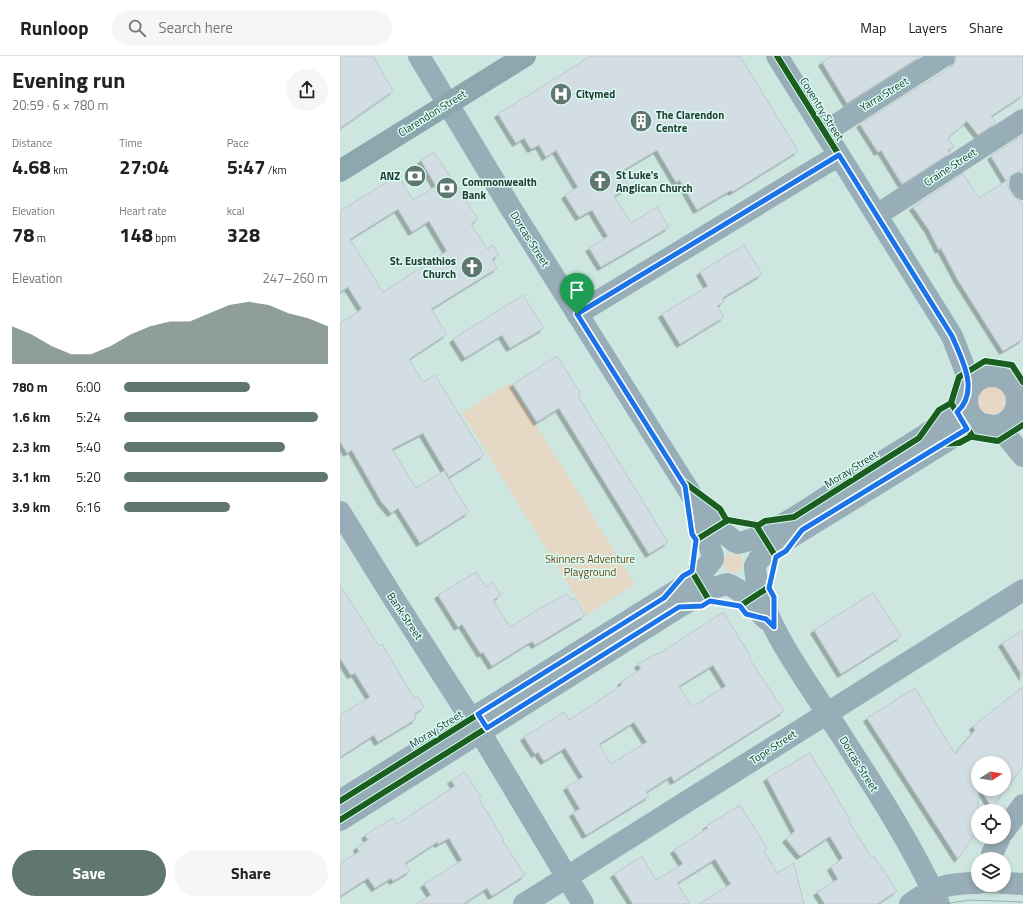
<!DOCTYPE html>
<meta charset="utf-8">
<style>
:root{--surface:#fff;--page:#f6f6f6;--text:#222;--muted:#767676;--line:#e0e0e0;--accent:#607670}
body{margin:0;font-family:"Titillium Web",sans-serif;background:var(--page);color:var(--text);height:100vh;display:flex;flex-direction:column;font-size:15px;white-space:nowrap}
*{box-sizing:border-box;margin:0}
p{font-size:13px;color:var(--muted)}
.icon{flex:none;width:22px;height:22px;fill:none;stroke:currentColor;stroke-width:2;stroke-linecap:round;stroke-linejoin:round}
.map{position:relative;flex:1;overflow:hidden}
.drawer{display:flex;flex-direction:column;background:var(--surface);width:340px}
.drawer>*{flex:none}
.needle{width:26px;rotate:78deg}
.tools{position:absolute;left:631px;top:700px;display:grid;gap:8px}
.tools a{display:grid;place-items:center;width:40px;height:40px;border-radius:50%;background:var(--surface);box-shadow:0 2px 6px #0003;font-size:20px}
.pin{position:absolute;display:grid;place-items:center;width:34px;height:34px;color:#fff;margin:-41px -17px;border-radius:50% 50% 50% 0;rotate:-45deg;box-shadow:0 0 4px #0007}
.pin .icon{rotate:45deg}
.round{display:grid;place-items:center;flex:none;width:42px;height:42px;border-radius:21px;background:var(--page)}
.head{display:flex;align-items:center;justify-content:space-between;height:68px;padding:0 12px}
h1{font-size:22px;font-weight:700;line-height:30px}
.figures{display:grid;grid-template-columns:repeat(3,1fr);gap:6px;height:68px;padding:4px 12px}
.figures div{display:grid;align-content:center}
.figures b{font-size:20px;font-weight:700}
.figures small{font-size:11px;font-weight:400}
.figures p{font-size:11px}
.chart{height:112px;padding:8px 12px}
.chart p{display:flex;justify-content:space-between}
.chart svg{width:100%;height:72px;margin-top:4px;fill:var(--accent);opacity:.7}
.cta{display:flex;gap:8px;margin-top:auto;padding:8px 12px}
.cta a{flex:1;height:46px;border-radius:24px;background:var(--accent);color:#fff;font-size:16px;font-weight:700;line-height:46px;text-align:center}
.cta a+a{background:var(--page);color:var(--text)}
ul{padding:0 12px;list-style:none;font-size:13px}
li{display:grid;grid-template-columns:64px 48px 1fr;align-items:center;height:30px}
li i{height:10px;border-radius:5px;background:var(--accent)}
header{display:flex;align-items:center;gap:24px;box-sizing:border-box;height:56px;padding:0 20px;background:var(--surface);border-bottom:1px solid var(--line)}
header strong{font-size:19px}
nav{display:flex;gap:22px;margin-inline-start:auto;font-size:14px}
.search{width:280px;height:36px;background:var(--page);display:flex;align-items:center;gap:10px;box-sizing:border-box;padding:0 14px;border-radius:22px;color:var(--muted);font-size:15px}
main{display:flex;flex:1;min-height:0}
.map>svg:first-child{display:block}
.green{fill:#e5d8c5}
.building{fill:#d3dde4;stroke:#bec8cc;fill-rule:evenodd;filter:url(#shadow)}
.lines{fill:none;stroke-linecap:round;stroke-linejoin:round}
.minor{stroke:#97adb7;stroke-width:22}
.major{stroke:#8ca6ad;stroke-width:22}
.tram{stroke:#97acad;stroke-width:1}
.cycleway-casing{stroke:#d7fdf2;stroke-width:8}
.cycleway{stroke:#1b5e20;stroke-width:6}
.route-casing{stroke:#fff;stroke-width:8}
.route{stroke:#1a73e8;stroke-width:5}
.labels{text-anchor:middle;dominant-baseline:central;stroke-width:3;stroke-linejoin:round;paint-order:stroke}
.poi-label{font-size:11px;font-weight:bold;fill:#263934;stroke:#d7fdf2;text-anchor:start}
.street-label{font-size:11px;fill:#263934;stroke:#d7fdf2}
.park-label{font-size:11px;fill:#733e12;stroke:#d7fdf2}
</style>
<header>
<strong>Runloop</strong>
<div class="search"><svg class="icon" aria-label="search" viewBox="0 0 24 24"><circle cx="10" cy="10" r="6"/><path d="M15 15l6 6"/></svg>Search here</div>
<nav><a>Map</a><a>Layers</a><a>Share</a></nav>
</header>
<main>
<section class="drawer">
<div class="head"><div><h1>Evening run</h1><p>20:59 · 6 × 780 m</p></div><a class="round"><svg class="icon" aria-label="share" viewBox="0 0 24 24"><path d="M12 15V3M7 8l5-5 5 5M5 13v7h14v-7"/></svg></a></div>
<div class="figures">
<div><p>Distance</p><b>4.68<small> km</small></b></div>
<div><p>Time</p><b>27:04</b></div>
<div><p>Pace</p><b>5:47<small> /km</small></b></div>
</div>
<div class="figures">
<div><p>Elevation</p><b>78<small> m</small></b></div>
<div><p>Heart rate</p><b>148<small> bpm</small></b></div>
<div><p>kcal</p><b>328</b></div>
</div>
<div class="chart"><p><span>Elevation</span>247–260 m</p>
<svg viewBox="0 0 160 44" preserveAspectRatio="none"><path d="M0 44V21L10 26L20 33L30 38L40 38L50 33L60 26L70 21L80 18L90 18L100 13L110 8L120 6L130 8L140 13L150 16L160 21V44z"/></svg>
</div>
<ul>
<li><b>780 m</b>6:00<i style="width:62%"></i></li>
<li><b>1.6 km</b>5:24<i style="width:95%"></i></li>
<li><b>2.3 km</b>5:40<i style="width:79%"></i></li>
<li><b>3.1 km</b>5:20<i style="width:100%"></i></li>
<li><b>3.9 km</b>6:16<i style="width:52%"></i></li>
</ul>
<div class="cta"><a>Save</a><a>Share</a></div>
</section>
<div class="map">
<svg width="683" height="848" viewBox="0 0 683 848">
<defs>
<filter id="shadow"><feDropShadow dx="-3.5" dy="3.5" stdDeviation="0" flood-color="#0004"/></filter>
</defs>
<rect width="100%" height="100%" fill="#cde7e0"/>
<path class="green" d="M170 327 295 528 247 559 122 357Z
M637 344a15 15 0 1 1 30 0a15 15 0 1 1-30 0Z
M383 507a10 10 0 1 1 20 0a10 10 0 1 1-20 0Z"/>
<path class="building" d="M0 0H33L53 35 0 72Z
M251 0H400L458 95 392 136 391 134 357 154 340 124 336 126 317 94 280 116 290 131 274 140 291 167 317 151 329 171 261 211 249 192 268 180 252 154 239 161 225 139 238 131 216 94 206 101 199 89 191 93 184 82 176 87 158 58Z
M492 0H581L507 47 482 6Z
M616 0H683V39L651 60 656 67 638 79 627 65 608 82 614 91 608 94 610 97 562 128 541 94 538 96 520 68 611 11 615 6Z
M683 79V114L673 118 666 125 651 100Z
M94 96 138 163 131 168 147 193 153 189 159 199 152 203 157 212 91 253 107 278 69 303 83 326 95 319 144 399 109 421 83 377 52 393 76 432 104 415 129 456 80 487 58 452 51 457 41 445 12 394 7 397 0 385V267L22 253 8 231 0 236V155L58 119 73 144 96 130 81 104ZM58 153 72 176 89 165 107 195 43 236 10 183Z
M623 118 639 142 666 125 672 139 683 148V283L663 295 618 224 601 192 599 194 589 174 573 151Z
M404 189 422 218 382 242 384 246 377 250 384 261 340 288 322 258 368 230 360 216Z
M183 239 204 272 170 292 162 279 125 302 113 283Z
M217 300 241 338 238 340 328 486 309 498 219 352 197 366 173 328Z
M136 516 146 531 153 527 161 539 153 544 170 571 197 554 226 538 231 544 234 542 245 559 195 589 192 585 152 610 143 596 141 598 122 568 118 571 98 539Z
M0 529 39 590 42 588 74 642 77 640 84 651 74 658 76 663 38 686 34 679 0 701V659L30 641 15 617 11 619 0 602Z
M533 537 561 580 501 618 474 574Z
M383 556 411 601 409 602 444 655 334 725 331 720 306 736 309 740 246 779 233 757 240 753 227 731 243 721 225 692 204 705 198 696 195 698 184 681 224 656 229 664 282 629 281 626 301 613 298 608 318 597 319 598ZM373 609 386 630 352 651 339 630ZM294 666 307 686 271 708 259 688Z
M683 574V621L662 587Z
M683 631V710L652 752 641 733H664V707H638V773L618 803 527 662 575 632 615 698 635 674 633 670Z
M470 697 511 765 509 766 532 802 534 800 557 835 537 848H485L477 836 498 823 491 811 503 802 490 780 460 800 446 783 455 775 427 722Z
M125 716 141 741 139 743 164 784 163 785 185 819 152 840 147 832 123 848H76L91 839 84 828 122 804 109 782 98 788 97 786 65 807 70 815 53 825 51 822 35 832 28 822 0 840V807L19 796 17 791 28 784 25 779 53 762 57 768 115 730 111 724Z
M400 749 427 792 424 795 437 817 454 807 464 848H359L391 828 375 803 337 827 350 848H293L274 818 302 800 316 824 343 808 334 794 368 772 366 770Z"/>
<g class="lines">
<path class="minor" d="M79 0 170 151 356 446 381 474 395 486
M437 0 612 280 627 319 628 338
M485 76 604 0
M680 128 683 133
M537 159 683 64
M237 258 499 99
M627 345a25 25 0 1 1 50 0a25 25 0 1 1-50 0Z
M648 369 665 378 683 400
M359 455 373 501
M0 456 52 540 131 663
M398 487C431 481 483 443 512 424 547 402 585 382 617 356 622 352 625 348 627 341
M415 510 419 503 435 491 623 375 632 370 645 369
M415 511C418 559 460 615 485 654 525 717 568 780 599 848
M390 529 400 535 426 563
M140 676 243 848
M0 745 352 525 360 519 373 503
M0 764 339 551 370 533 387 528
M664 775 683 749
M652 803V798L660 781
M664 827 683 828
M184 848 683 534
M570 848C593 831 609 827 638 827"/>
<path class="major" d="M0 115 185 0"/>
<path class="tram" d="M0 110 178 0
M0 120 192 0
M583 848C618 832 646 837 683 838
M604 848 630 844 683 846"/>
<g class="cycleway-casing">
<path id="cycleway" d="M437 0 612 280
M683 326 672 309 645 305 619 321 611 347 633 381 658 385 683 369
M341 424 380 453 387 465
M345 430 352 478 356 484
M388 464 416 469 436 501 429 531 400 550 370 546 351 514 356 484Z
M417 470 425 465 454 461 579 382 599 354 611 347
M436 501 445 495 462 474 602 388 619 387 632 380
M0 745 324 542 343 520 351 515
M0 764 339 551 362 550 370 545"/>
</g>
<use href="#cycleway" class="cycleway"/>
</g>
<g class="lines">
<g class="route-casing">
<path id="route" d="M499 99 612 280C622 304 640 335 617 356L627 373 462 474 446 495 436 501 429 532 434 541V571L426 563 406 558 400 550 370 545 362 550 339 551 147 672 138 658 324 542 343 520 352 515 356 484 352 478 345 430 237 258Z"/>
</g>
<use href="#route" class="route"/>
</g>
<defs>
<g id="hospital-disc" transform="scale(1.15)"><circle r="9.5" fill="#607670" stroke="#d7fdf2"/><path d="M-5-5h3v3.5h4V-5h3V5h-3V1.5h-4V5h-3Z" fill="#fff"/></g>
<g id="building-disc" transform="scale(1.15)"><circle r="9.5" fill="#607670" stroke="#d7fdf2"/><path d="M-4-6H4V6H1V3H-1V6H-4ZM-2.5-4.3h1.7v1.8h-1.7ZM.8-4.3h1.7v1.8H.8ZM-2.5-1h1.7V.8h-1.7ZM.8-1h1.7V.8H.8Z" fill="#fff"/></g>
<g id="bank-disc" transform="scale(1.15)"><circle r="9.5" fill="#607670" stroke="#d7fdf2"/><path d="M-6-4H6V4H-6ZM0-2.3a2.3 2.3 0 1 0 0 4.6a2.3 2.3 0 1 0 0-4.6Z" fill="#fff"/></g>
<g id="church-disc" transform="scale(1.15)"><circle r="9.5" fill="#607670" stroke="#d7fdf2"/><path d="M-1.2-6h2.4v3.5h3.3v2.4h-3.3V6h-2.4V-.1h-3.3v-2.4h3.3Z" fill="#fff"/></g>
</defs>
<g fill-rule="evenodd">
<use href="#hospital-disc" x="221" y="38"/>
<use href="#building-disc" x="301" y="65"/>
<use href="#bank-disc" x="75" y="120"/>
<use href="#church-disc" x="260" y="125"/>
<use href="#bank-disc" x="107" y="132"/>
<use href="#church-disc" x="132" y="211"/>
</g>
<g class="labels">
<g class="poi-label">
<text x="236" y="38">Citymed</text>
<text x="316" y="59">The Clarendon<tspan x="316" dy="13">Centre</tspan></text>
<text x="276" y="119">St Luke's<tspan x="276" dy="13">Anglican Church</tspan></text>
<text x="60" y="120" text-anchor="end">ANZ</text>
<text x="122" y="126">Commonwealth<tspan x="122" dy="13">Bank</tspan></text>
<text x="116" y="205" text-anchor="end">St. Eustathios<tspan x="116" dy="13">Church</tspan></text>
</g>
<g class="street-label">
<text transform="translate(544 38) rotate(-32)">Yarra Street</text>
<text transform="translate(482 53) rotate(58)">Coventry Street</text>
<text transform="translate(92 57) rotate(-32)">Clarendon Street</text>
<text transform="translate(610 111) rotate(-33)">Craine Street</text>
<text transform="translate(190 183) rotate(58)">Dorcas Street</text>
<text transform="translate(511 413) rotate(-32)">Moray Street</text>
<text transform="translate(65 560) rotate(56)">Bank Street</text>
<text transform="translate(96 673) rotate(-32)">Moray Street</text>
<text transform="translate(433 691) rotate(-33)">Tope Street</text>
<text transform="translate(519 708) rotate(58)">Dorcas Street</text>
</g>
<g class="park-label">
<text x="250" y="503">Skinners Adventure<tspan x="250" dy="13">Playground</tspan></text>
</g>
</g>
</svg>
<div class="tools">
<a><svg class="needle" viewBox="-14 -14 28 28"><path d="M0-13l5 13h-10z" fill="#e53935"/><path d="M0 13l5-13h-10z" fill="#767676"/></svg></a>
<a><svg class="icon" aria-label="locate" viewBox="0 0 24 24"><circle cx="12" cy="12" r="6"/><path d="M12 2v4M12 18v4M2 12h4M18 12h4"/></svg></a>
<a><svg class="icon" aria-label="layers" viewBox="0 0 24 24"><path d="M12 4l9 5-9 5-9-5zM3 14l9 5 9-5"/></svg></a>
</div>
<div class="pin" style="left:237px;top:258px;background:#1e9e55"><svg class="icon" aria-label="arrive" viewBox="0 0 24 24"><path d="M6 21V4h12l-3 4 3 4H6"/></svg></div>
</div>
</main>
